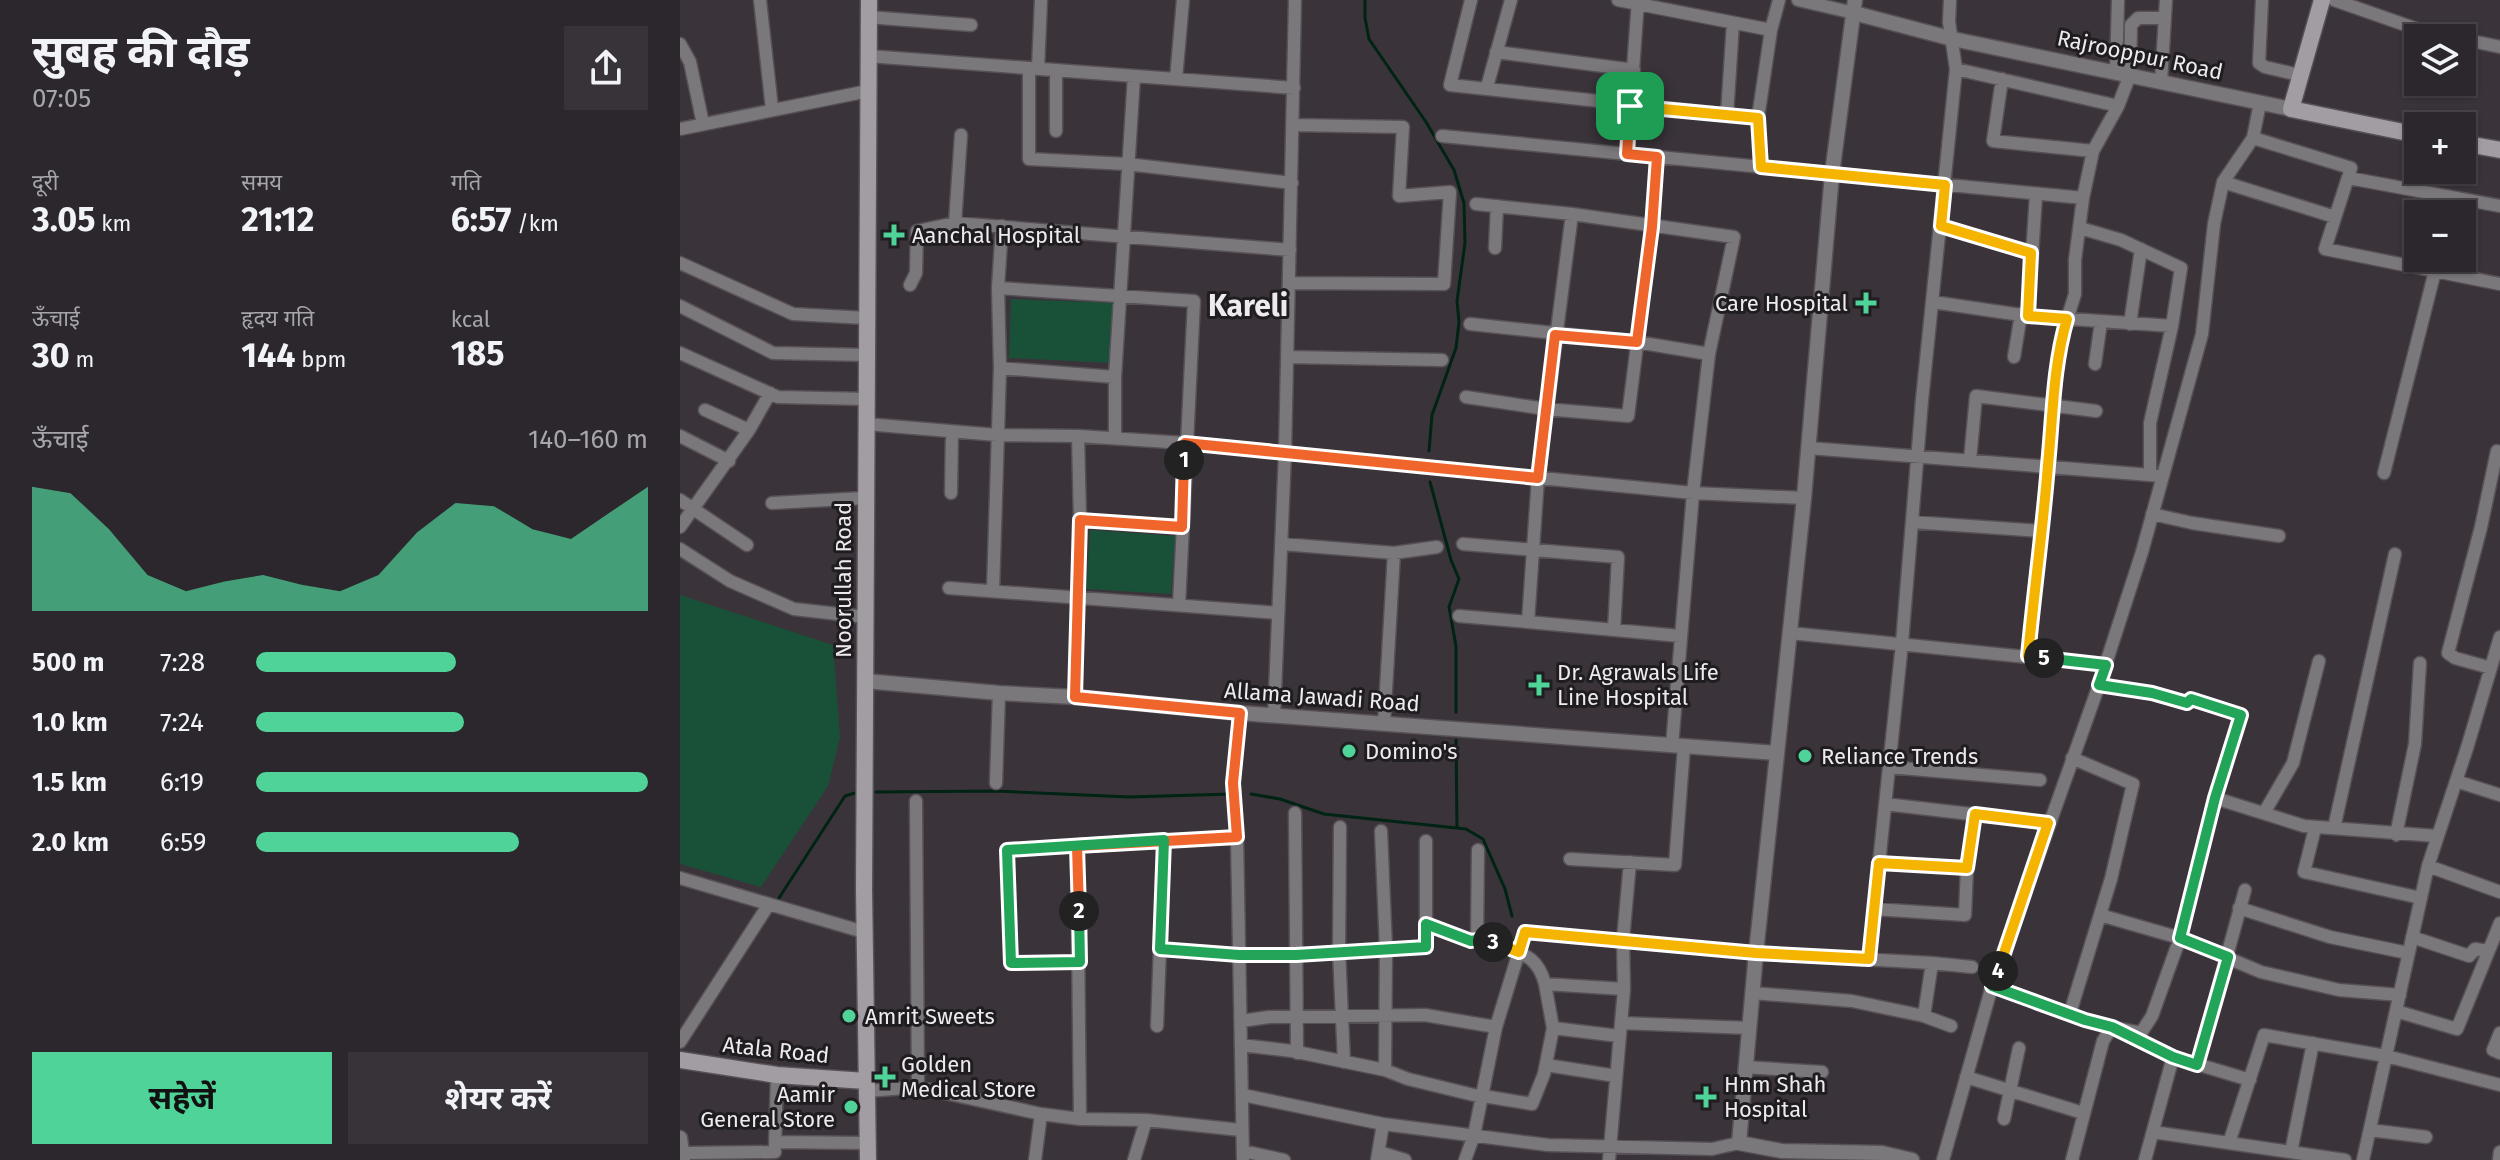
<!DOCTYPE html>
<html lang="hi">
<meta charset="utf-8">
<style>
:root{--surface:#2c272c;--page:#383338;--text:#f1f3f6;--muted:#a6a5a9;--line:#484448;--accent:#4fd399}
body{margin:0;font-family:"Fira Sans","Noto Sans Devanagari",sans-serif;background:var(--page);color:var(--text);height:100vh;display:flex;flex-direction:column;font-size:30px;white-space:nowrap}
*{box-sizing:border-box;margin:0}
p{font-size:26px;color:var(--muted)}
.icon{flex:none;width:44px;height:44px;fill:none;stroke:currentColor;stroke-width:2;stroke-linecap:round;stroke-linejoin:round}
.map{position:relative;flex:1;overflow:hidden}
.panel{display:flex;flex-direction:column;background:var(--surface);width:680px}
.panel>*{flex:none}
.buttons{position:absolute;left:1724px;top:24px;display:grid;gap:16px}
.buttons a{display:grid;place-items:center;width:72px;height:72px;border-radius:0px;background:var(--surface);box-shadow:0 2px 6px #0004,0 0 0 2px var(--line);font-size:40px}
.pin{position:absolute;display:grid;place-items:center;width:68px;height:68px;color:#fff;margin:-34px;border-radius:16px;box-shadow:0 4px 12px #0006}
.km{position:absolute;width:40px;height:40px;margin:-20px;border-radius:50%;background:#222;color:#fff;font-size:22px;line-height:40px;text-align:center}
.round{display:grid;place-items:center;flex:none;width:84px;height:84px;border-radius:0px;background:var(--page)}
.summary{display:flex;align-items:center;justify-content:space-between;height:136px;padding:0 32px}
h1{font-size:44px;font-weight:700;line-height:60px}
.figures{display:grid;grid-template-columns:repeat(3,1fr);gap:12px;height:136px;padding:8px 32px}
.figures div{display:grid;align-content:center}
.figures b{font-size:34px;font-weight:700}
.figures small{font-size:22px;font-weight:400}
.figures p{font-size:22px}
.chart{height:224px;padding:16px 32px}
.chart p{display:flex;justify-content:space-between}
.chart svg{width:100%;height:144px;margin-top:8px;fill:var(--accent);opacity:.7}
.cta{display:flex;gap:16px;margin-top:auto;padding:16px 32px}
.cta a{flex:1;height:92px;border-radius:0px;background:var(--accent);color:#111;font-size:32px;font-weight:700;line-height:92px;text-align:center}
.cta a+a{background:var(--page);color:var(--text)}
ul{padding:0 32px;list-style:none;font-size:26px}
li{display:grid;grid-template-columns:128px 96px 1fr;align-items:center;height:60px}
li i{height:20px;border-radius:10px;background:var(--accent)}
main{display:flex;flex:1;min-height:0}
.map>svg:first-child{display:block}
.green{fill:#195138}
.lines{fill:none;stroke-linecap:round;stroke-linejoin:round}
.stream{stroke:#002314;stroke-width:3}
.minor-casing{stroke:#575157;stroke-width:15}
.tertiary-casing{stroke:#575157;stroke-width:17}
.secondary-casing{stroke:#575157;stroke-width:19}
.minor{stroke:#7b787b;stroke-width:12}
.tertiary{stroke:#7b787b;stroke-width:14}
.secondary{stroke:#a29da2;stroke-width:16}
.split-1-casing{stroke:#fff;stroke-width:16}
.split-2-casing{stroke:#fff;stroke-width:16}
.split-3-casing{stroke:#fff;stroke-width:16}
.split-4-casing{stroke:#fff;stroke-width:16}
.split-5-casing{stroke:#fff;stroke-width:16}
.split-6-casing{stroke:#fff;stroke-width:16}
.split-1{stroke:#f0652b;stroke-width:10}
.split-2{stroke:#f0652b;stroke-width:10}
.split-3{stroke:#22a559;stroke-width:10}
.split-4{stroke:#f5b400;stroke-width:10}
.split-5{stroke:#22a559;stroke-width:10}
.split-6{stroke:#f5b400;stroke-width:10}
.poi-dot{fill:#4fd399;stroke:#1f1d1f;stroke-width:3}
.labels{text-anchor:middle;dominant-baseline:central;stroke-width:6;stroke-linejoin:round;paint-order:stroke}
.street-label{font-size:22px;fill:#eeeaed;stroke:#1f1d1f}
.poi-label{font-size:22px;fill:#eeeaed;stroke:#1f1d1f;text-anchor:start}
.district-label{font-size:30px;font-weight:bold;fill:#eeeaed;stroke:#1f1d1f}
</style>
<main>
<section class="panel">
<div class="summary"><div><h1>सुबह की दौड़</h1><p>07:05</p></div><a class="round"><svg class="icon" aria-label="share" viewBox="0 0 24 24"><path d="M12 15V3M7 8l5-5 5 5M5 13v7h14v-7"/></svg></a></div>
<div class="figures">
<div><p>दूरी</p><b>3.05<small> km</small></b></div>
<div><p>समय</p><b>21:12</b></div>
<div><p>गति</p><b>6:57<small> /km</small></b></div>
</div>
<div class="figures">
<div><p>ऊँचाई</p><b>30<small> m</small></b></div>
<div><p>हृदय गति</p><b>144<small> bpm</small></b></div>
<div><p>kcal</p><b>185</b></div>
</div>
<div class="chart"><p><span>ऊँचाई</span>140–160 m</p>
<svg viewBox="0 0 160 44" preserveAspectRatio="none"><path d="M0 44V6L10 8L20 19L30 33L40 38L50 35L60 33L70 36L80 38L90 33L100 20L110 11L120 12L130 19L140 22L150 14L160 6V44z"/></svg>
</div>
<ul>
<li><b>500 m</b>7:28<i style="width:51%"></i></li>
<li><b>1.0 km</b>7:24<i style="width:53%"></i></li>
<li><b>1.5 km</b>6:19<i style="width:100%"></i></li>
<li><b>2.0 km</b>6:59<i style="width:67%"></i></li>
</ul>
<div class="cta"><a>सहेजें</a><a>शेयर करें</a></div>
</section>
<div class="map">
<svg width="1820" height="1160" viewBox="0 0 1820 1160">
<rect width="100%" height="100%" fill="#3a343a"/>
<path class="green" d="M331 299 436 303 433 363 329 358Z
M410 530 495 536 491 594 406 589Z
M0 595 153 645 160 737 148 786 81 887 0 864Z"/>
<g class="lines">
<path class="stream" d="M685 0V18L689 39 746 122 774 170 784 203 785 243 777 301 779 322 776 348 752 415 749 451
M750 482 771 560 779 579 769 607 776 646V712
M776 740 777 828
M196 792 316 791 449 797 552 794
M571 794 600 799 644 814 786 829 803 839 825 889 832 916
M99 898 165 796 175 793"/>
<g class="minor-casing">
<path id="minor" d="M80 0 92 109
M791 0 770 85 1078 118
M938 0 1091 30
M1118 0 1174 13
M1582 0 1579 63 1585 67 1619 75
M1654 0 1737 29 1778 38
M188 17 291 25
M1782 39 1820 47
M0 44 10 62 23 124
M816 52 954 70
M188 56 614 88
M349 68V159L447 164 612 183
M358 69 361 0
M1276 69 1438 106
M1436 72 1438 0
M496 79 503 0
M1322 79 1313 141 1413 151
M1481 82 1486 0
M807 87 831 0
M1047 115 1053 23
M0 129 188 91
M376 131V70
M762 136 1403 198
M1573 138 1671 168 1645 249 1820 284
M947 154 958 0
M1081 167 1078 118 1091 30 1099 0
M1669 178 1820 206
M1543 182 1655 217
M796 204 892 214 858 478 848 622 1000 636
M892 214 1054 237 1029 354 1013 493 992 746
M275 223 281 135
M1261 226 1351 253
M1400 228 1441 240 1501 268 1492 326 1470 423V475
M815 248 817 206
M0 263 113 314 186 318
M609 283 764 284 770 192 719 196 723 127 613 125
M230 285 236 273 237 231 275 223 610 250
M318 288 514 301 499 605
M1253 302 1348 316 1492 326
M0 306 93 353 186 355
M1348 316 1356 195
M790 324 957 342 1029 354
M1450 324 1461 249
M0 353 98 397 186 399
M607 357 762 360
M1334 357 1341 314
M1415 364 1421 322
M320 368 435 377
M786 397 866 409 948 416 972 227 977 157
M25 410 69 430
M186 424 317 435 398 436 505 443 1013 493 1124 498
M0 436 49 461
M435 438V377L454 76
M1129 448 1483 476
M1290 460 1296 396 1416 411
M1704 473 1755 271
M271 493 272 432
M0 500 67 545
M92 503 185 498
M1472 514 1512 523 1599 536
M400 520 502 527
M1232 522 1360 531
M0 527 69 430 90 393
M602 544 714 553 757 547
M783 544 938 557 934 630
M0 549 50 581 114 609 185 617
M269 588 598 613
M313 591 320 368 318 288 322 226
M779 616 848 622
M1110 633 1426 665
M1348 656 1368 467 1372 405 1381 339 1395 294V260L1403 198 1413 151 1438 106 1450 75 1451 25 1458 18H1485
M1811 668 1775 658 1768 653 1801 527 1817 451
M395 697 400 520 398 436
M560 713 553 783 557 837 563 1160
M594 716 605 453 615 0
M704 724 714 553
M1209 767 1360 780
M1776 781 1820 795
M316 783 319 693
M1535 798 1624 826 1757 836
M236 801 238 1087
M1205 804 1368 823
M615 813 617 1053
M1584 813 1613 763 1639 661
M660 827 659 951 664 1062
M1635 828 1624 872 1741 898
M1654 828 1715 554
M701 831 706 949 705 1070
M1716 835 1735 744 1740 663
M397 846 400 1119
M890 859 995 865 1004 746
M1199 863 1287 868
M1748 866 1820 892
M0 878 184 932
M1559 908 1650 937 1728 953
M1194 909 1285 915 1287 868 1295 814
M1420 915 1500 938 1581 972 1659 990 1720 995
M746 924 791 941 807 938C833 954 856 949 865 984
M1732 937 1789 956 1795 949 1808 951
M797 941 798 850
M480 949 559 955H616L746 947V841
M1189 959 1222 643 1242 400 1276 69 1269 22 1270 0
M400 962 331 963 327 850 557 837
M1252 963 1292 967
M1312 986 1405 1020 1432 1027 1493 1057 1570 1080
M1072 993 1172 1001 1244 1016
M1716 1011 1777 1029 1820 923
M1390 1013 1431 879 1453 784 1392 758
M561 1021 589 1017 745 1015 816 1027
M941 1023 1069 1028
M477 1026 484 840
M873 1028 939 1036
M1820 1033 1813 1050 1820 1053
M0 1042 89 904
M561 1045 612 1051 705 1070 728 1079 802 1097
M866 1065 936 1076
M1517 1065 1565 890
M1065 1067 1142 1072
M1286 1077 1403 1113
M187 1091 238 1087 361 1114 400 1119 466 1120 561 1130
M563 1095 703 1124 868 1145 1032 1149 1059 1143
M803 1096 852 1104 864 1074 873 1028 865 984 944 989
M1324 1119 1339 1048
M1690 1130 1746 1137
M1473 1132 1665 1160
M96 1142 187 1143
M1549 1143 1584 1035 1706 1056 1820 1085
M95 1147 97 1075
M563 1151 604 1160
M699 1152 725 1160
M1611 1152 1633 1043
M2 1153 95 1152
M355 1160 361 1114
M454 1160 466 1120
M697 1160 703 1124
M785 1160 794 1135 816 1027 845 932 1076 953 1252 963 1244 1016 1271 1026
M929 1160 944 989 943 940 950 862
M1263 1160 1312 986 1419 685 1462 552 1522 334 1534 224 1543 182 1573 138 1580 103
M1392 1160 1423 1041 1432 1027 1461 1033 1472 1016 1500 938 1535 798 1561 715 1511 699 1507 703 1472 693 1419 685
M1465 1160 1493 1057
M1683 1160 1748 866 1787 748 1820 637
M1819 1160 1820 1152"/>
</g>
<g class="tertiary-casing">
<path id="tertiary" d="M1175 0 1152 174 1124 498 1076 953 1059 1143 1102 1151 1202 1153 1232 1160
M1174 13 1273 39 1611 109
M185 681 319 693 395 697 560 713 1097 753
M0 1138 3 1160"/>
</g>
<g class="secondary-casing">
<path id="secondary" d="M1642 0 1611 109 1738 135
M1782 143 1820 150
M0 1060 97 1075 186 1081
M188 1160 184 889 189 0"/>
</g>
<use href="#minor" class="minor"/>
<use href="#tertiary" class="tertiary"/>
<use href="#secondary" class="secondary"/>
</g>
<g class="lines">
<g class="split-1-casing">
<path id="split-1" d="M504 460 505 443 858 478 875 335 957 342 972 227 977 157 947 154 950 106"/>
</g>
<g class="split-2-casing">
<path id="split-2" d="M399 911 397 846 557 837 553 783 560 713 395 697 400 520 502 527 504 460"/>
</g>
<g class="split-3-casing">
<path id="split-3" d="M399 911 400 962 331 963 327 850 484 840 480 949 559 955H616L746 947V924L791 941 807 938 813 942"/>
</g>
<g class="split-4-casing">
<path id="split-4" d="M813 942 839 952 845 932 1076 953 1189 959 1199 863 1287 868 1295 814 1368 823 1318 971"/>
</g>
<g class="split-5-casing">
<path id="split-5" d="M1318 971 1312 986 1405 1020 1432 1027 1493 1057 1517 1065 1548 957 1500 938 1535 798 1561 715 1511 699 1507 703 1472 693 1419 685 1426 665 1364 658"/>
</g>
<g class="split-6-casing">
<path id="split-6" d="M950 106 1078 118 1081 167 1265 185 1261 226 1351 253 1348 316 1387 319C1373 367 1373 416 1368 465 1363 529 1354 592 1348 656L1364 658"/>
</g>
<use href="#split-1" class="split-1"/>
<use href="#split-2" class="split-2"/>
<use href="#split-3" class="split-3"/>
<use href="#split-4" class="split-4"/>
<use href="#split-5" class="split-5"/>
<use href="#split-6" class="split-6"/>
</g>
<g class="poi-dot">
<path d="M210 223h8v8h8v8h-8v8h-8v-8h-8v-8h8z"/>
<path d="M1182 291h8v8h8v8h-8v8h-8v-8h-8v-8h8z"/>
<path d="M855 673h8v8h8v8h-8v8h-8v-8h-8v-8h8z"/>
<circle cx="669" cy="751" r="8"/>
<circle cx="1125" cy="756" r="8"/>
<circle cx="169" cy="1016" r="8"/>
<path d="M201 1065h8v8h8v8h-8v8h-8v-8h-8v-8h8z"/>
<path d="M1022 1085h8v8h8v8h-8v8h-8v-8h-8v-8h8z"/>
<circle cx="171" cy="1107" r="8"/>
</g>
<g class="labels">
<g class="street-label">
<text transform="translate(1460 55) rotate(12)">Rajrooppur Road</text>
<text transform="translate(163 580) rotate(-90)">Noorullah Road</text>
<text transform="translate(642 697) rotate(4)">Allama Jawadi Road</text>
<text transform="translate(96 1050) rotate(6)">Atala Road</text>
</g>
<g class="poi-label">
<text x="232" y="235">Aanchal Hospital</text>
<text x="1168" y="303" text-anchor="end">Care Hospital</text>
<text x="877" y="672">Dr. Agrawals Life<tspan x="877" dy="25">Line Hospital</tspan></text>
<text x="685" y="751">Domino's</text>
<text x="1141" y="756">Reliance Trends</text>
<text x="185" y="1016">Amrit Sweets</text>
<text x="221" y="1064">Golden<tspan x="221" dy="25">Medical Store</tspan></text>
<text x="1044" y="1084">Hnm Shah<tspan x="1044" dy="25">Hospital</tspan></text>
<text x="155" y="1094" text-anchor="end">Aamir<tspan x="155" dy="25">General Store</tspan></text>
</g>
<g class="district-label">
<text x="568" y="306">Kareli</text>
</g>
</g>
</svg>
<div class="buttons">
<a><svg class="icon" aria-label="layers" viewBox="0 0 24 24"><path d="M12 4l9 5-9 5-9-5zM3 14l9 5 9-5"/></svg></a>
<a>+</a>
<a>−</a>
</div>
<div class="pin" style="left:950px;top:106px;background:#1e9e55"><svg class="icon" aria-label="arrive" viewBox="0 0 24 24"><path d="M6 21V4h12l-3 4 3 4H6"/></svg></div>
<b class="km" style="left:504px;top:460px">1</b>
<b class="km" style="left:399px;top:911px">2</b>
<b class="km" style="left:813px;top:942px">3</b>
<b class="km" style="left:1318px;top:971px">4</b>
<b class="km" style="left:1364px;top:658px">5</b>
</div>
</main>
